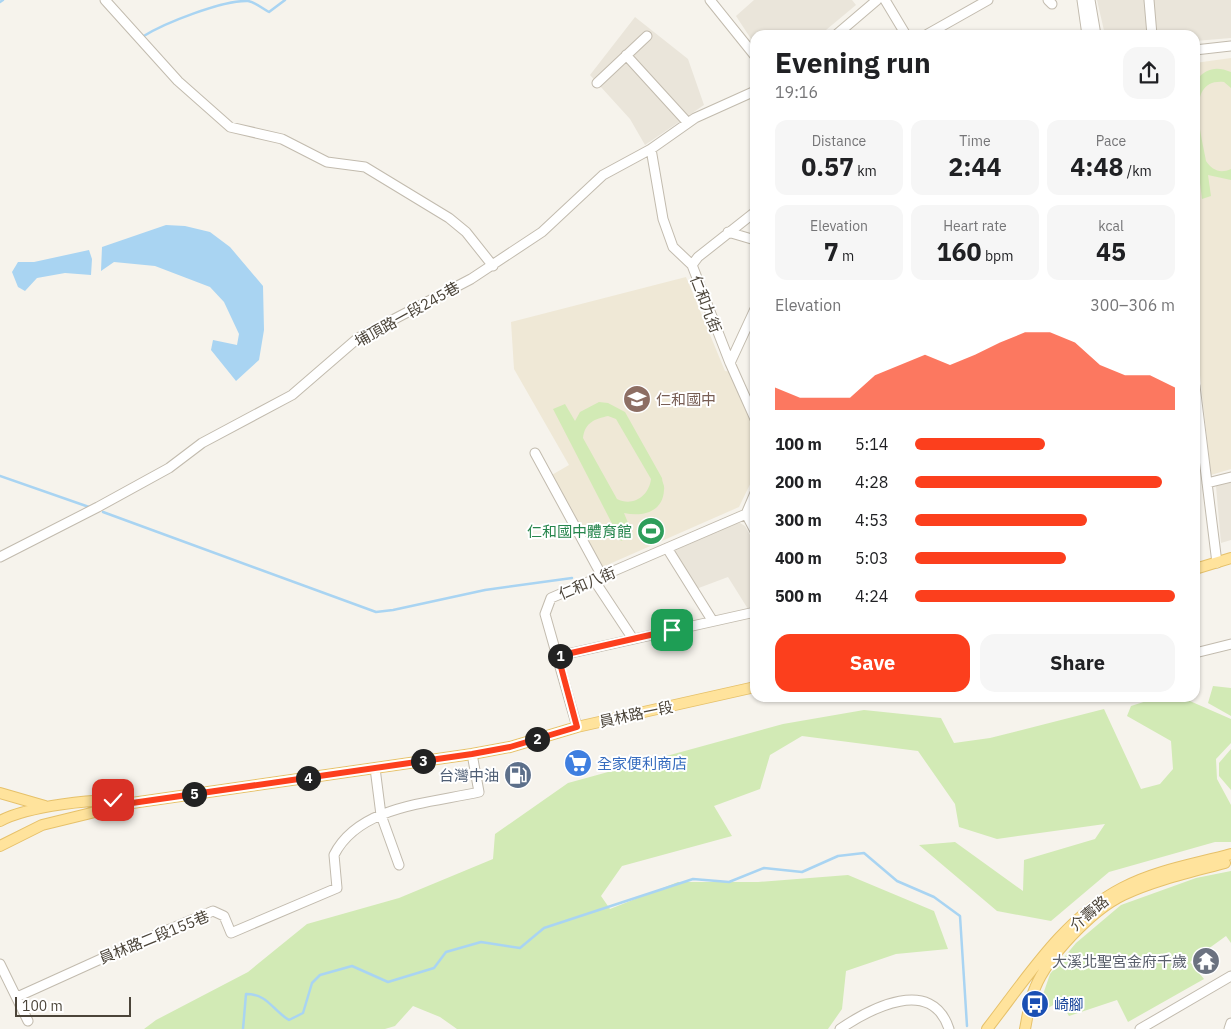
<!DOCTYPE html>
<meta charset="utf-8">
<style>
:root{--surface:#fff;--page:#f6f6f6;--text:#202124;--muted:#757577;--accent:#fc3f1d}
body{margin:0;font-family:"IBM Plex Sans","Noto Sans TC",sans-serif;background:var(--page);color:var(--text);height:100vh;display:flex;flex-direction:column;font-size:19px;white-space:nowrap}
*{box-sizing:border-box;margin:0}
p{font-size:16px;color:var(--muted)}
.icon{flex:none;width:28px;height:28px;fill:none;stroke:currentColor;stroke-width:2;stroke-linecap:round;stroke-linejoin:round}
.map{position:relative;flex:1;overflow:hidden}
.side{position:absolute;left:750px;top:30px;width:450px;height:672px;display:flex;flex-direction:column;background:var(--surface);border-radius:15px;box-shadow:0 1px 4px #0004}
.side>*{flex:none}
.scale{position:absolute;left:15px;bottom:12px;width:116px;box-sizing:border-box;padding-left:5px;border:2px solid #4b4439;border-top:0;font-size:14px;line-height:18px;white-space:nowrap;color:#4b4439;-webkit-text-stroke:4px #fff;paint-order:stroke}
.pin{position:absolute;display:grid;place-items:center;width:42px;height:42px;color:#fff;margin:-21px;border-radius:10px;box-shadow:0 2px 8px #0006}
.km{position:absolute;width:25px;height:25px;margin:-12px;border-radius:50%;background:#222;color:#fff;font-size:14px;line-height:25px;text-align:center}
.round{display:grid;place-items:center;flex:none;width:52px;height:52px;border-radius:15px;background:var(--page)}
.headline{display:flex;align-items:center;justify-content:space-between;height:85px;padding:0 25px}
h1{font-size:28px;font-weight:700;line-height:38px}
.figures{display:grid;grid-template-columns:repeat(3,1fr);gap:8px;height:85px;padding:5px 25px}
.figures div{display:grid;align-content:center;border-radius:12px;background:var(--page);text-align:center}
.figures b{font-size:25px;font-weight:700}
.figures small{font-size:14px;font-weight:400}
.figures p{font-size:14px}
.chart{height:140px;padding:10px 25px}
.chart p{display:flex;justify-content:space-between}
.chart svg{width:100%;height:90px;margin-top:5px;fill:var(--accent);opacity:.7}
.cta{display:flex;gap:10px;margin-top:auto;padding:10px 25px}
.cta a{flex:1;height:58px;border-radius:15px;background:var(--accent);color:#fff;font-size:20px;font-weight:700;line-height:58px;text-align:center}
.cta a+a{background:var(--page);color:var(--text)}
ul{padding:0 25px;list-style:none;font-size:16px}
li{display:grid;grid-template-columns:80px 60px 1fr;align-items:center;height:38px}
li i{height:12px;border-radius:6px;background:var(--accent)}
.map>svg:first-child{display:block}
.residential{fill:#eae5da}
.education{fill:#efe8d6}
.green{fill:#d2eab5;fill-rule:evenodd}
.water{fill:#a9d4f2}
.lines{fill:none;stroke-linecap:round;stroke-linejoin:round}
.stream{stroke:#a9d4f2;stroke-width:2.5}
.minor-casing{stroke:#c2bbae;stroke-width:11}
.major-casing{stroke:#e6c16a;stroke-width:12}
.minor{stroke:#fff;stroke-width:9}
.major{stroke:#ffe39c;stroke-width:10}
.route-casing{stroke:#fff;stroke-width:10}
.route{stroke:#fc3f1d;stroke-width:6}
.labels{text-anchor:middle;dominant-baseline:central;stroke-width:4;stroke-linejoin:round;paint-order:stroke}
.street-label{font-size:15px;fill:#4b4439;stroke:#fff}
.education-label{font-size:15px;fill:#785e54;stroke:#fff;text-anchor:start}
.leisure-label{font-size:15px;fill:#27864d;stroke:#fff;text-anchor:end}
.shop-label{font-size:15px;fill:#366cbe;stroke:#fff;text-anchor:start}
.service-label{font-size:15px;fill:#4e5e75;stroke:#fff;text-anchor:end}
.worship-label{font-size:15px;fill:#5b616d;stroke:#fff;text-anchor:end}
.transit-label{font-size:15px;fill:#164399;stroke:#fff;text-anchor:start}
</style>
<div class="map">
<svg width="1231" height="1029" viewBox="0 0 1231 1029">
<rect width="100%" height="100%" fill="#f6f3ec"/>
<path class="residential" d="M754 0H852L856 5 820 35H755V45L736 16Z
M1097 0H1231V38L1195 41V35H1105Z
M635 17 688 59 704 105 645 145 630 119 590 75Z
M1231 482V540L1221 543 1216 486Z
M740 523 745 526 755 544V607L748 609 728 577 696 589 674 551 730 524Z"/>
<path class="education" d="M1231 58V469L1211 475 1195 330V63Z
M686 277 725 371 732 372 755 426V474L739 507 598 569 550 476 569 465 514 369 511 322Z"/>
<path class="green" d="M1195 68 1197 79C1207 68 1217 66 1231 72V88L1224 82C1184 78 1202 137 1206 161 1212 170 1220 174 1231 169V180L1208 175 1211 196 1202 199 1195 142Z
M599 402 608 403 625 412 662 478C662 483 665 485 664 490 663 512 643 517 624 513L633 535 621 541 553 409 565 404 575 421 580 412ZM608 416 616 419 651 479C649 496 633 507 617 499L583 438C585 422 595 419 608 416Z
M1213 686 1231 688V716L1208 703Z
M1156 698H1183L1231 719V743L1216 759 1217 779 1231 805V842H1215L1109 872 1051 921 997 911 919 845 955 842 1023 891 1024 860 1095 839 1105 824 997 839 959 827 955 804 918 751 802 736 770 755 760 789 714 806 732 836 622 866 601 896 610 909 678 882H758L848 875 934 911 948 949 896 954 846 971 842 1009 828 1029H457L440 1017 413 1006 395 1026 385 1029H144L156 1020 248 972 307 924 399 898 493 859 495 834 568 783 783 724 864 710 941 718 954 743 990 738 1104 709 1141 789 1160 784 1173 769 1171 741 1127 716 1131 706Z
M1231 749V790L1219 776V763Z
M1231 871V943L1226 936 1190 962 1204 979 1128 1022 1117 1000 1069 1016 1060 1001 1036 1015 1050 974 1076 943 1121 905 1196 878Z"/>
<path class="water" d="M166 225 185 226 210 232 230 247 263 286 264 330 259 360 236 381 211 350 213 340 237 345 239 334 224 302 210 287 155 266 114 262 101 271 102 247Z
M89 250 92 259 91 275 65 273 37 278 25 291 18 287 12 272 18 262H34Z"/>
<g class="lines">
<path class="stream" d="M0 2 3 0
M142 37C164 23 223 0 248 1 255 2 263 9 269 12L285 0
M0 476 89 507
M103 512 376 612 393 610 485 590 572 578
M243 1029 246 994C268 994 272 1010 289 1020L303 1013 312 983 320 975 352 966 388 982 434 968 446 952 481 942 520 948 544 928 693 879 729 882 764 868 802 872 838 856 864 853 897 881 934 897 960 916 967 1026"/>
<g class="minor-casing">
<path id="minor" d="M105 0 178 81 230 127 282 139 327 162 365 167 449 218 466 232 493 266
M710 0 755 56
M885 0 906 35
M1048 0 1052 4
M1082 0 1087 35
M1090 0 1096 35
M1149 0 1152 35
M836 35 877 0
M926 35 988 0
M1195 50 1231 46
M626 55 688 123
M597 83 647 36
M651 149 663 219 673 247 692 265
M755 212 698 257 692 265 730 363 755 419
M728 232 755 240
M730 363 755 309
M1195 386 1217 563
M535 453 602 576
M1207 483 1231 477
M755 493 746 514 755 531
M667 548 712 620
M0 557 98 507 169 468 202 443 292 395 358 338 471 279 542 232 603 175 651 149 695 118 755 91
M594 580 633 639
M1195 653 1231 644
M558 656 755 612
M577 727 545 614 551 598 746 514
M375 768 381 815 399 865
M0 964 28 1021
M17 997 134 944 213 911 224 916 231 933 337 888 334 855C359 805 432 803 479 792L472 754
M840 1029C871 1008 932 976 949 1029
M1140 1029 1231 976
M1229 1029 1231 1023"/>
</g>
<g class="major-casing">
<path id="major" d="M1195 569 1231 558
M0 793 45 806
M0 821C26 807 97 797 126 802
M0 846 42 825 132 803 472 754 510 747 577 727 755 687
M987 1029C1026 979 1064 918 1122 888 1156 870 1195 864 1231 854
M1025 1029C1028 1015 1029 1001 1035 988 1048 956 1092 910 1123 895 1155 880 1191 872 1225 863"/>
</g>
<use href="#minor" class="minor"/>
<use href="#major" class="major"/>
</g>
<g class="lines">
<g class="route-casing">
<path id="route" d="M113 800 132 803 472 754 510 747 577 727 558 656 672 630"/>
</g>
<use href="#route" class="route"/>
</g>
<defs>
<g id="school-disc" transform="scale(1.4375)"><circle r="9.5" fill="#8d6e63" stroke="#fff"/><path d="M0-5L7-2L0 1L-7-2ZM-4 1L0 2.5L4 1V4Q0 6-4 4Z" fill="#fff"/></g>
<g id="stadium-disc" transform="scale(1.4375)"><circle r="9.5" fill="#2e9e5b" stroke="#fff"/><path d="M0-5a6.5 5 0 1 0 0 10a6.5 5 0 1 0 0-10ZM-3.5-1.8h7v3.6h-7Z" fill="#fff"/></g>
<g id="supermarket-disc" transform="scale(1.4375)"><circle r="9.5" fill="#3f7fe0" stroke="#fff"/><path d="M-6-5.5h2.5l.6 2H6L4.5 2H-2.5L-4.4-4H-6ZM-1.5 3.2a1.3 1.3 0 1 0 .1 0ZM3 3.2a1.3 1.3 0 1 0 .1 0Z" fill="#fff"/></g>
<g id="fuel-disc" transform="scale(1.4375)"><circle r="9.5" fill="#5c6f8a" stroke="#fff"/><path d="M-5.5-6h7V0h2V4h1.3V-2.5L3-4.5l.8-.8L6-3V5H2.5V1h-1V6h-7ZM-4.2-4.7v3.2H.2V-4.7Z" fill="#fff"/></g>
<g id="temple-disc" transform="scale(1.4375)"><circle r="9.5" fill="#6b7280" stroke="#fff"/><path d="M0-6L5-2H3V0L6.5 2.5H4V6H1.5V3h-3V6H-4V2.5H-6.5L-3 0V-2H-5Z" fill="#fff"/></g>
<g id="bus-disc" transform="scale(1.4375)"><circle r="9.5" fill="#1a4fb4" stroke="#fff"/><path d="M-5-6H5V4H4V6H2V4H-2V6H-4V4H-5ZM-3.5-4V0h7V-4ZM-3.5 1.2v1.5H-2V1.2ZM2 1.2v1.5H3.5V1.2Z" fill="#fff"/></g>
</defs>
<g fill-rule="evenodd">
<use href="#school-disc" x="637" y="399"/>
<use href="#stadium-disc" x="651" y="531"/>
<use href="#supermarket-disc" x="578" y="763"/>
<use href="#fuel-disc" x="518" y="775"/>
<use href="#temple-disc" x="1206" y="961"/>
<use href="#bus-disc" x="1035" y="1004"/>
</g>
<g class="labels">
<g class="street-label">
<text transform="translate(706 304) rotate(69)">仁和九街</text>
<text transform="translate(407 314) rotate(-29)">埔頂路一段245巷</text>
<text transform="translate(587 583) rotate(-23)">仁和八街</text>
<text transform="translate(636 714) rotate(-12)">員林路一段</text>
<text transform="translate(1089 913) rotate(-40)">介壽路</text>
<text transform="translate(154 937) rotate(-22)">員林路二段155巷</text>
</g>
<g class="education-label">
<text x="656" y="399">仁和國中</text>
</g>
<g class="leisure-label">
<text x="632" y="531">仁和國中體育館</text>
</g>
<g class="shop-label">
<text x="597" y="763">全家便利商店</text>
</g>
<g class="service-label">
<text x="499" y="775">台灣中油</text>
</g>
<g class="worship-label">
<text x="1187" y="961">大溪北聖宮金府千歲</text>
</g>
<g class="transit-label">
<text x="1054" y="1004">崎腳</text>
</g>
</g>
</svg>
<div class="scale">100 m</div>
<div class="pin" style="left:672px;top:630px;background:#1e9e55"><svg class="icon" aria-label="arrive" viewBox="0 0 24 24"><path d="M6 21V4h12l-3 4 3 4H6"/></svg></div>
<div class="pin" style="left:113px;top:800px;background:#d93025"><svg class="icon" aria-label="check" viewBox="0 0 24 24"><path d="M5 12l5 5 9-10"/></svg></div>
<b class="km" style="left:560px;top:656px">1</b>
<b class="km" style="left:537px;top:739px">2</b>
<b class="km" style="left:423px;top:761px">3</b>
<b class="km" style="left:308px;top:778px">4</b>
<b class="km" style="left:194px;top:794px">5</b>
<section class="side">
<div class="headline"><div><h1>Evening run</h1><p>19:16</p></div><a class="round"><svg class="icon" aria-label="share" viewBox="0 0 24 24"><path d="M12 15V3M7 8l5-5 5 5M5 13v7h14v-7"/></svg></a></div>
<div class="figures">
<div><p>Distance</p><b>0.57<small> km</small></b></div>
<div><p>Time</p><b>2:44</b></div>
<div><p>Pace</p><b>4:48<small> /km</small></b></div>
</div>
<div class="figures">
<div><p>Elevation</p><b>7<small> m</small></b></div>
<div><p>Heart rate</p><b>160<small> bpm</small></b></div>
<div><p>kcal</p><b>45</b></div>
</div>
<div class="chart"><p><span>Elevation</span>300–306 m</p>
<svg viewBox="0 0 160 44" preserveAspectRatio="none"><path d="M0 44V33L10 38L20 38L30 38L40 27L50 22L60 17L70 22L80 17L90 11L100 6L110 6L120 11L130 22L140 27L150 27L160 33V44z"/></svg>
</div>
<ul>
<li><b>100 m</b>5:14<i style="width:50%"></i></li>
<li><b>200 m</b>4:28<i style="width:95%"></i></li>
<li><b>300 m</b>4:53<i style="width:66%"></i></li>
<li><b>400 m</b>5:03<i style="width:58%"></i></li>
<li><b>500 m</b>4:24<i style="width:100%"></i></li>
</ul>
<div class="cta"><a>Save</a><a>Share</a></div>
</section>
</div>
